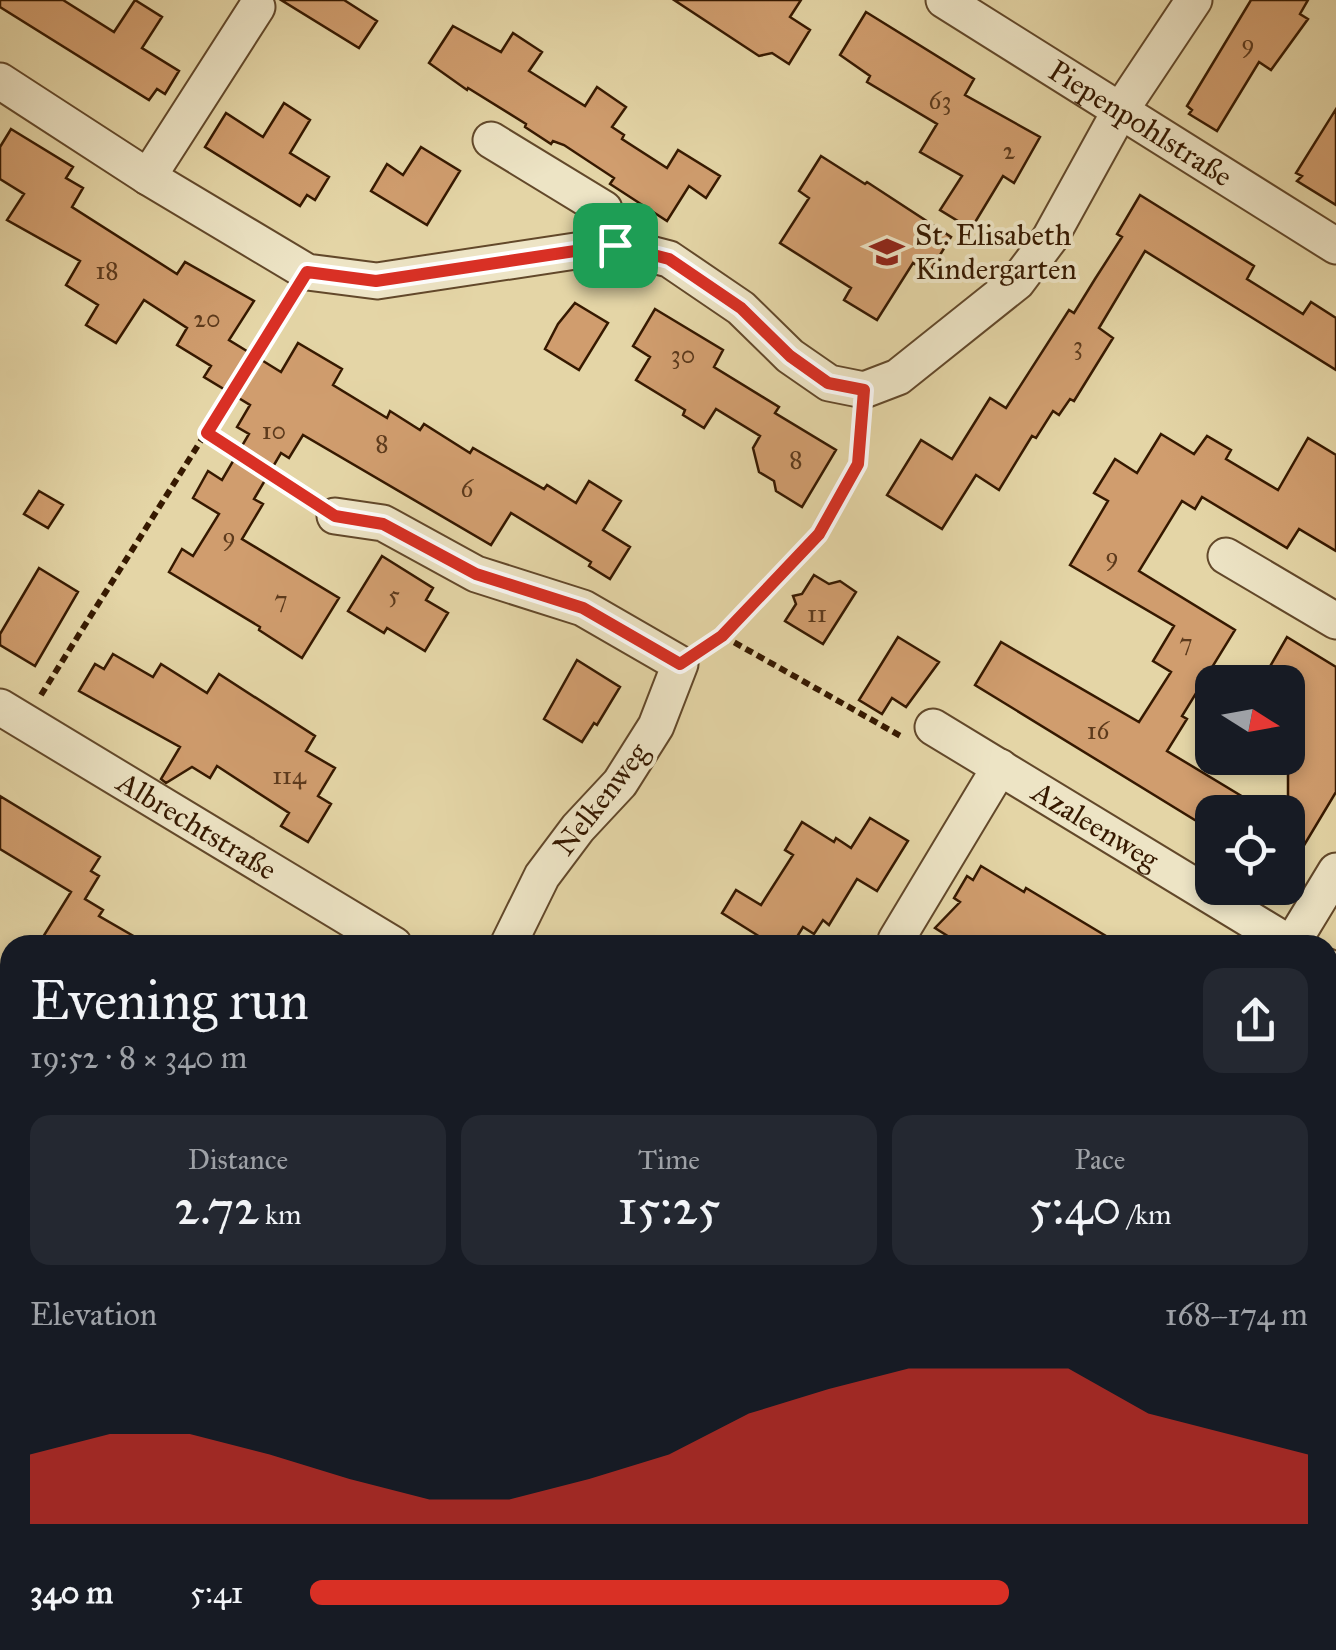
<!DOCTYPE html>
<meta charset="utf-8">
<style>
:root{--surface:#171b24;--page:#242831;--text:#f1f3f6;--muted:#9ea1a6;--accent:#d93025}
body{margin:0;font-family:"IM FELL Great Primer",serif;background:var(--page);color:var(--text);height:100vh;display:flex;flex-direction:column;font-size:38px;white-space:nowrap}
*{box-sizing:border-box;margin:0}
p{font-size:32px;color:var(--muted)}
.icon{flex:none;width:55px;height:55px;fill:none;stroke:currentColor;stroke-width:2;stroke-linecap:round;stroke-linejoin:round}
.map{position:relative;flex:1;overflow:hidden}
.details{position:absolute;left:0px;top:935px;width:1338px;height:715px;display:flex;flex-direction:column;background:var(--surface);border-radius:30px 30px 0 0;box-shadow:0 5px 15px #0003}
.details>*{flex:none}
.needle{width:65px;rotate:101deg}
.fabs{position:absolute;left:1195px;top:665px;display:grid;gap:20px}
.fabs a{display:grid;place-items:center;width:110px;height:110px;border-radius:20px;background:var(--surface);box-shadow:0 5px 15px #0003;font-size:50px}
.pin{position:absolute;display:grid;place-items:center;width:85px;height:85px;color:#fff;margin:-42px;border-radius:20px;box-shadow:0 5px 15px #0006}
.round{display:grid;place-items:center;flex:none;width:105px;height:105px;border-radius:20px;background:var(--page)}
.summary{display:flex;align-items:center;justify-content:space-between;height:170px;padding:0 30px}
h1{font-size:55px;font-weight:600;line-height:75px}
.stats{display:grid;grid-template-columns:repeat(3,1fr);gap:15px;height:170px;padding:10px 30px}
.stats div{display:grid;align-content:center;border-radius:20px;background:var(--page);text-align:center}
.stats b{font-size:50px;font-weight:600}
.stats small{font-size:28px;font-weight:400}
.stats p{font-size:28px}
.chart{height:280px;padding:20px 30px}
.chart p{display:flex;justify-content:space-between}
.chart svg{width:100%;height:180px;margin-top:10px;fill:var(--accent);opacity:.7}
ul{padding:0 30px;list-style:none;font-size:32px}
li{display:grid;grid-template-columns:160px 120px 1fr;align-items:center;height:75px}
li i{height:25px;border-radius:12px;background:var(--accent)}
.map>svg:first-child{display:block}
.building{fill:#d09d6e;stroke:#361900;stroke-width:2.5}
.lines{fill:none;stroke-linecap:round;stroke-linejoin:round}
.street-casing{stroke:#62482a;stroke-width:39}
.path{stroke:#361900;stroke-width:6;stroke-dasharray:8 5;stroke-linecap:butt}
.street{stroke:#ede4c5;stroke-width:35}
.route-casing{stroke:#fff;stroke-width:20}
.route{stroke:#d93025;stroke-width:12}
.labels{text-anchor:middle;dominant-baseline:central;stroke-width:8;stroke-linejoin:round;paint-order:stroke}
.number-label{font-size:25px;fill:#5c3a1c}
.street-label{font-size:30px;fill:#361900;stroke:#ede4c5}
.poi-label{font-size:30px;fill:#361900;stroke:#ede4c5;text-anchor:start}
</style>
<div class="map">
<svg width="1336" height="1650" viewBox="0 0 1336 1650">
<rect width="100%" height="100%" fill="#e4d5a6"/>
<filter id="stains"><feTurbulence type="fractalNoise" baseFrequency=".002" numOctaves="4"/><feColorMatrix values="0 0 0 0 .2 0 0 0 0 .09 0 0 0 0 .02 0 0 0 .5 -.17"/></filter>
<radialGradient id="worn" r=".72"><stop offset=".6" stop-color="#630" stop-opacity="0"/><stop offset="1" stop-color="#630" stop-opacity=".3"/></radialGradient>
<path class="building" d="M0 0H63L114 32 135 0 162 17 142 48 179 71 165 94 157 89 149 100 0 7Z
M281 0H344L377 21 359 48Z
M674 0H801L790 17 810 30 789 64 772 53 759 56Z
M1251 0H1308L1300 14 1308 19 1271 70 1259 62 1217 131 1189 114 1192 110 1187 106Z
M866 12 974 79 965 95 1040 137 1014 183 1003 176 971 229 940 210 962 176 920 152 937 124 867 82 870 76 840 55Z
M453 26 501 52 513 33 542 52 529 71 585 106 597 87 626 107 612 127 624 135 622 139 667 168 678 150 720 176 706 198 689 186 667 221 610 184 614 178 564 145 553 141 551 144 525 127 526 124 468 88 467 90 429 63Z
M284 103 310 120 290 153 329 177 315 200 307 195 300 206 205 147 226 113 263 137Z
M1336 109V205L1297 181 1302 176 1296 173Z
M11 129 73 167 66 178 83 188 72 207 177 274 185 262 254 301 229 340 281 372 298 343 342 369 333 385 387 418 390 411 420 430 424 424 470 453 473 448 544 489 547 485 576 503 589 481 621 501 603 530 630 547 610 579 589 566 591 562 511 513 491 545 303 435 289 458 281 453 254 499 263 504 242 539 339 598 302 658 259 630 260 627 169 572 182 549 193 556 219 514 193 498 208 471 222 480 249 434 237 427 250 405 204 377 211 366 177 345 187 328 144 300 116 343 86 325 98 305 66 285 80 261 7 220 24 194 0 179V147Z
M421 147 460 171 427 225 371 191 387 164 403 175Z
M821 156 865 184 867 182 951 237 929 273 913 263 877 320 844 300 851 288 780 243 809 198 799 191Z
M1140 195 1254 266 1247 279 1303 314 1311 302 1336 318V370L1145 251 1099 328 1113 338 1074 401 1070 399 1059 415 1053 411 1036 438 1032 436 999 490 976 475 942 529 887 495 921 440 952 459 990 398 1006 408 1069 310 1074 313 1095 279 1122 237 1117 234Z
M575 303 608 323 579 370 545 349 558 324Z
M655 309 723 350 714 367 779 407 775 413 836 450 802 507 776 491 774 481 759 472 753 448 760 436 716 409 704 428 683 415 685 410 636 380 650 357 633 346Z
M1161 434 1194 454 1207 436 1231 450 1226 459 1278 490 1308 438 1336 455V551L1299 529 1287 548 1202 497 1195 509 1182 501 1139 571 1235 630 1182 716 1187 719 1167 751 1268 812H1210L1203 825 975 685 1001 642 1139 722 1171 672 1153 661 1174 626 1070 565 1108 501 1094 493 1115 459 1137 473Z
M39 491 63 505 48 528 24 514Z
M382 556 433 588 426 600 448 613 425 651 387 628 384 633 348 611Z
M39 568 78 592 35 666 0 645V634Z
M814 575 829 584 840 581 856 592 823 644 785 621 796 604 793 596 802 594Z
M898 637 939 662 906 707 892 698 882 714 859 700Z
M1287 637 1336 667V792L1288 872V682H1261Z
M113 654 153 677 161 664 207 693 219 674 315 736 306 751 335 768 318 796 331 804 308 842 281 826 289 813 217 766 210 778 192 767 166 783 161 779 180 747 79 691 95 664 104 669Z
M577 660 620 687 597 725 594 723 582 742 544 719Z
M0 796 100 857 91 871 99 876 85 899 103 910 99 916 149 945H38L71 892 0 849Z
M870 818 908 841 877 891 857 879 829 925 823 920 814 934 803 927 792 945H773L722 913 736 890 761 905 793 855 785 850 802 822 834 842 836 838 851 848Z
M981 866 1024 892 1026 888 1121 945H962L935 928 960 902 954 898 967 876 973 880Z"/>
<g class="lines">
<g class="street-casing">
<g id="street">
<path id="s1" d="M944 0 1336 246"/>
<path d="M0 81 148 177 307 272 377 281 615 245 669 259 741 308 790 356 829 383 864 390 898 377 1017 282 1050 238 1120 111 1194 0"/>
<path d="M491 140 604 209 615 245"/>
<path d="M148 177 257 7"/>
<path d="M335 516 383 523 476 574 583 608 680 664 656 726 620 783 578 828 542 876 508 945"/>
<path d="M1226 556 1336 621"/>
<path id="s2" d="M0 707 394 945"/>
<path id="s3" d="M933 727 1292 945"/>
<path d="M896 940 1000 767"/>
<path d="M1291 945 1336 871"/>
<path d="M1328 967 1336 972"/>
<path d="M1328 1167 1336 1172"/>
<path d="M1328 1513 1336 1518"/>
<path d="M82 1650 89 1640"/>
<path d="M567 1650 573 1640"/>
<path d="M990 1650 997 1640"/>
</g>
</g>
<path class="path" d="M207 433 311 501
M723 636 904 738
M706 647 723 636 819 535 858 464 861 422
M41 695 290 299
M0 1329 10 1335"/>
<use href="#street" class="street"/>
</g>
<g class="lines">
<g class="route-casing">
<path id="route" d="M615 245 669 259 741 308 790 356 828 383 864 390 858 464 819 534 722 636 680 664 583 608 476 574 383 524 335 516 207 433 307 272 376 281Z"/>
</g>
<use href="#route" class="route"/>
</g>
<defs>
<g id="school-bare" transform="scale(2.7)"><path d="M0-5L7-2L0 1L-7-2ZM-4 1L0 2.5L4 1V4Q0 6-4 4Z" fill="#8f2418" stroke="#ede4c5" stroke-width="2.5" paint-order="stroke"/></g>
</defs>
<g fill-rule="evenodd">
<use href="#school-bare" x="887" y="252"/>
</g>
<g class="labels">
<g class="number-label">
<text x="1248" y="43">9</text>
<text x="940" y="100">63</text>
<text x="1009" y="150">2</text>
<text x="107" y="270">18</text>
<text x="207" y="318">20</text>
<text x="1078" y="345">3</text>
<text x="683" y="354">30</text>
<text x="274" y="430">10</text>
<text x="382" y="443">8</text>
<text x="796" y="459">8</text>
<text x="467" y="488">6</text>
<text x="229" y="536">9</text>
<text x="1112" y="556">9</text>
<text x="394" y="594">5</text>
<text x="281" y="599">7</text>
<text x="817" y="613">11</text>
<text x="1186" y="642">7</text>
<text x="1098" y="730">16</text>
<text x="289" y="775">114</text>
</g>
<g class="street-label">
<text stroke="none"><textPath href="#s1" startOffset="232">Piepenpohlstraße</textPath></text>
<text transform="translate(601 799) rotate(-52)">Nelkenweg</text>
<text stroke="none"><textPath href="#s3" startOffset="190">Azaleenweg</textPath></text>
<text stroke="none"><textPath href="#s2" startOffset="230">Albrechtstraße</textPath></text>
</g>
<g class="poi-label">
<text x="915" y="235">St. Elisabeth<tspan x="915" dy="34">Kindergarten</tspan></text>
</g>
</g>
<rect width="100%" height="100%" filter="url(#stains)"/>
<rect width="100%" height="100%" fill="url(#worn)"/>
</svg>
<div class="fabs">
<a><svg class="needle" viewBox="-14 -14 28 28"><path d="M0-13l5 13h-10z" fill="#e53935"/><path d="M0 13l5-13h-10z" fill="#9ea1a6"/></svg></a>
<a><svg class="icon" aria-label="locate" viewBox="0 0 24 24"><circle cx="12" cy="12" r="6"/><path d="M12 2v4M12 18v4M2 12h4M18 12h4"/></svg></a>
</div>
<div class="pin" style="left:615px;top:245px;background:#1e9e55"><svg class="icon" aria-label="arrive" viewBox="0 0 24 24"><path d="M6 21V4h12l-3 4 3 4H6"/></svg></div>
<section class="details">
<div class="summary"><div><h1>Evening run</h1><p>19:52 · 8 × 340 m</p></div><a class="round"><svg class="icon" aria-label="share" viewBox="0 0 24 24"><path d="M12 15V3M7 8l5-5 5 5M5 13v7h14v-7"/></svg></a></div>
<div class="stats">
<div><p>Distance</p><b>2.72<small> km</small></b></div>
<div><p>Time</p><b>15:25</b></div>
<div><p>Pace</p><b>5:40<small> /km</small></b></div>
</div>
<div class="chart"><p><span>Elevation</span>168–174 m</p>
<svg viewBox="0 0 160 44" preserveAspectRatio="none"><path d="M0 44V27L10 22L20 22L30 27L40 33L50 38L60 38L70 33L80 27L90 17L100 11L110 6L120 6L130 6L140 17L150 22L160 27V44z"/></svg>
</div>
<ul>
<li><b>340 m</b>5:41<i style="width:70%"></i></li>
</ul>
</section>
</div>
